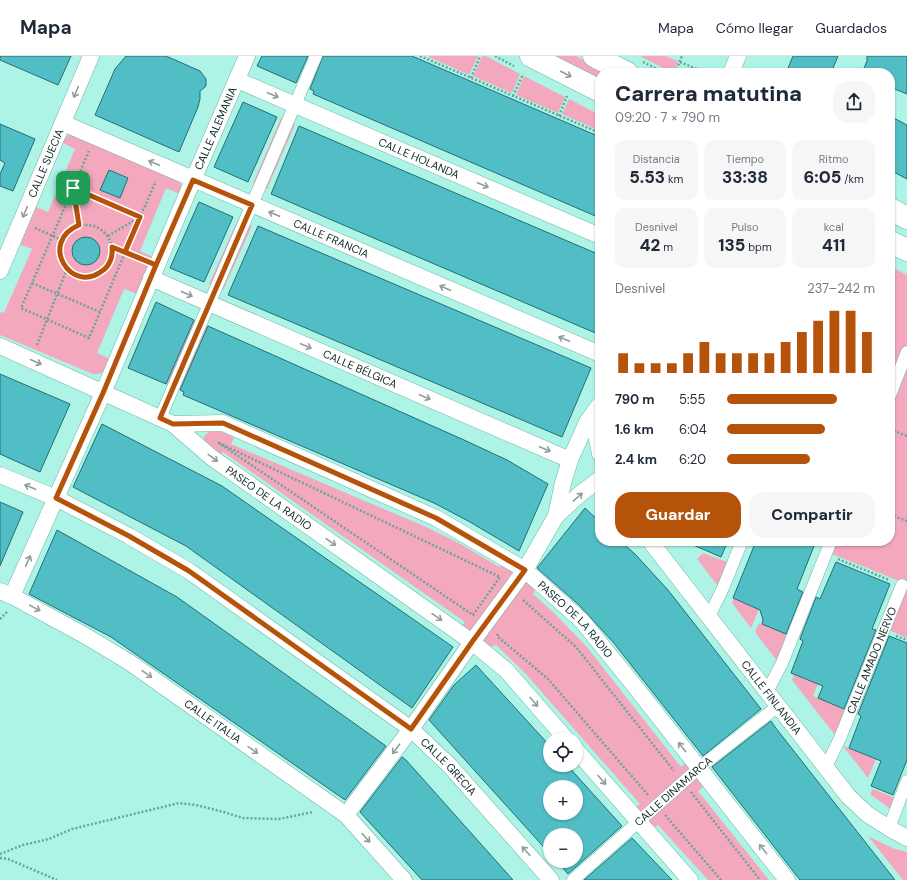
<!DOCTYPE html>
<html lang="es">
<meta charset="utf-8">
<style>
:root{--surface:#fff;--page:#f6f6f7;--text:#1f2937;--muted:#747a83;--line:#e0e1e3;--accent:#b45309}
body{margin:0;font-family:"DM Sans",sans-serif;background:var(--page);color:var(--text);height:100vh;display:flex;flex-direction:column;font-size:15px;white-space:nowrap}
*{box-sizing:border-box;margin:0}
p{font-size:13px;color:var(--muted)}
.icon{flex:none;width:22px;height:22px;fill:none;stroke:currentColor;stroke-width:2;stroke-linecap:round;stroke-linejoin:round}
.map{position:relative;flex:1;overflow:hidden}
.drawer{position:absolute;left:595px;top:12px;width:300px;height:478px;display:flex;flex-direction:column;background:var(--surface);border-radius:16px;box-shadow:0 1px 3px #0004}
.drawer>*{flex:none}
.fabs{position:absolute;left:543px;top:676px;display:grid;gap:8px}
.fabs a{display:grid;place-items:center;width:40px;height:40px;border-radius:50%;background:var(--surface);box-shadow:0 1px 3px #0004;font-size:20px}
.pin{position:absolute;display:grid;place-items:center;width:34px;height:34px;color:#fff;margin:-17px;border-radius:8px;box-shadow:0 2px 6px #0006}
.round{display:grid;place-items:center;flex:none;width:42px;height:42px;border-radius:16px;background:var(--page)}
.headline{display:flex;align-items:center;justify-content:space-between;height:68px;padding:0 20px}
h1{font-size:22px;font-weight:800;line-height:30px}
.stats{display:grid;grid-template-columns:repeat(3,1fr);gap:6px;height:68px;padding:4px 20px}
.stats div{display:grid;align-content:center;border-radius:10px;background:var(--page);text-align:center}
.stats b{font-size:17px;font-weight:800}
.stats small{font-size:11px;font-weight:400}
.stats p{font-size:11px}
.chart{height:112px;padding:8px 20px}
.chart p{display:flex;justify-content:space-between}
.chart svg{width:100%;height:72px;margin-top:4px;stroke:var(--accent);stroke-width:6}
.button{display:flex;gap:8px;margin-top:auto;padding:8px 20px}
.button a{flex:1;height:46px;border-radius:16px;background:var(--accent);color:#fff;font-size:16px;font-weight:800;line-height:46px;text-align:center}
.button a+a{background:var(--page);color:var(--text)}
ul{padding:0 20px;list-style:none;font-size:13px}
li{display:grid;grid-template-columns:64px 48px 1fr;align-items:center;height:30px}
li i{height:10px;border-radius:5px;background:var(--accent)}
header{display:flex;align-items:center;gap:24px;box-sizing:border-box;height:56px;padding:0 20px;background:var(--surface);border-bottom:1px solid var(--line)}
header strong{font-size:19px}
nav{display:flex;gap:22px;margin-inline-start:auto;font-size:14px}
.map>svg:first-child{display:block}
.green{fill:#f4a8bd}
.building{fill:#51bdc4;stroke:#226f74;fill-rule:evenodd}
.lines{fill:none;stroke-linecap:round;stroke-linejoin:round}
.pedestrian-casing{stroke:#6fb5a8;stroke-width:13}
.minor-casing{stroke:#6fb5a8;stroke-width:17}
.secondary-casing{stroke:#6fb5a8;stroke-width:23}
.path{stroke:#6ca399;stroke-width:2.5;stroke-dasharray:2 2;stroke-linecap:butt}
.pedestrian{stroke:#fff;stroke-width:12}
.minor{stroke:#fff;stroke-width:16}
.secondary{stroke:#fff;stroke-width:22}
.oneway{stroke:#919e9c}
.route-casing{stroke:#fff;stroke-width:8}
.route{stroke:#b45309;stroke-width:5}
.labels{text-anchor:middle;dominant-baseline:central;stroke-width:3.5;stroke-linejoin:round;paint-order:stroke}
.street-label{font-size:11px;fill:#0a2823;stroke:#adf4e7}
</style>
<header>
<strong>Mapa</strong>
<nav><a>Mapa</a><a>Cómo llegar</a><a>Guardados</a></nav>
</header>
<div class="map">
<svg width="907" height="824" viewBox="0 0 907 824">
<rect width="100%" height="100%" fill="#adf4e7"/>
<path class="green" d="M429 0H478L469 19 429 1Z
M482 0H486L520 18 512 37 473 20Z
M550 0H576L608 17H600V26Z
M640 0H665L678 5 674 17H673Z
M524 20 565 41 558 57 516 39Z
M569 43 600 59V75L562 58Z
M281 62 295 69 267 133 253 127Z
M69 79 75 80 176 122C182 128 182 131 180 138L166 132 140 195 153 201 137 238 124 233 97 297 110 303C106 314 106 318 93 318L0 279V256L4 257 32 193 19 188 36 151 48 156 75 93 63 87 65 82Z
M238 163 252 170 223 234 209 228Z
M890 210 907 219V528L832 498 837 485H890Z
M194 264 209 270 180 334 166 328Z
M211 375H219L234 381 231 388 426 471 459 487 499 511 507 508 536 532 533 538 554 557 586 590 681 711 686 707 704 730 698 735 769 824H708L658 769 653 772 635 752 640 748 525 617 496 589 490 591 460 573 465 566 223 396 218 400 203 385 205 379Z
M703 497 727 506 718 530 697 503Z
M907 530V582L889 574Z
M734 542 759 553 751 572 732 547Z
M759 567 788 578 777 605 755 576Z
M794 618 818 628 813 640 845 653 835 679 792 624Z
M843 690 876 703 868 722Z
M873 733 898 743 893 755 870 738Z
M868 780 892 792 907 796V824H903Z"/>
<path class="building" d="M0 0H71L58 29 0 4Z
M126 0H166L200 15 206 23V30L204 32 200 35V43L198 51 179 96 95 59 115 13Z
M262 0H308L296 27 257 10Z
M323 0H412L600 81V162L313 38 314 35 310 33Z
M793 0H838L831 17H786Z
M867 0H907V38L890 31V17H862L867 5Z
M243 46 277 61 248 126 214 111Z
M890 60 907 69V123L890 114Z
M0 68 35 83 13 135 0 130V118L5 107 0 104Z
M299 70 600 199V279L271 138Z
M109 114 128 122 120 142 100 134Z
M199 146 233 161 204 226 170 212Z
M258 170 591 312 562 381 228 239Z
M72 195a14 14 0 1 1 28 0a14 14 0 1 1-28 0Z
M156 246 194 264 166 328 128 312Z
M208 270 464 384 507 404 548 428 519 495 470 466 434 447 183 339 184 336 180 334Z
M0 318 70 348 40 416 0 398Z
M102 368 222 430 453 591 412 652 186 490 73 431Z
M0 446 23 456 0 510Z
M585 452 600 466V485H620L635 498 668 534 761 653 703 700 613 586 579 549 537 512Z
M57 474 177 541 386 690 345 744 111 581 29 538Z
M684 485H728L721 501Z
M756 485H816L797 533 803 536 786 578 762 568 763 564 760 554 733 542Z
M836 506 890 528 872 573 876 574 844 653 818 642 823 630 791 617 803 585 800 583 816 541 820 543Z
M889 580 907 587V704L893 739 871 730 881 705 849 692 861 660 858 658Z
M476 609 550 690V709H567L622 770 568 818 557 805H576V779H550V798L429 664 454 629ZM550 731H576V757H550Z
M771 665 775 671 895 824H800L712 711Z
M402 701 406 704 513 824H422L360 756Z
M632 782 672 824H584Z"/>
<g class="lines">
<g class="pedestrian-casing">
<g id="pedestrian">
<path d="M890 339 907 296"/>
<path d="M160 362 316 0"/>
<path d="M709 561 723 532 742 485"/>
<path d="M767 636 782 607 831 485"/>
<path id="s1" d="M826 711 840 682 902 529"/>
<path d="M889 772 907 725"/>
<path id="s2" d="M573 824 699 712 778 650"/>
</g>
</g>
<g class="minor-casing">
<g id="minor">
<path d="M731 17 738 0"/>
<path id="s3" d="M237 24 600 180"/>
<path id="s4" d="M63 67 600 298"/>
<path id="s5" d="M0 215 91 0"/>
<path id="s6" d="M151 222 570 404"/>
<path id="s7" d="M0 290 173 368 211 401 472 586 506 614 566 683"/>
<path d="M599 350 597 363 596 377 600 398"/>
<path id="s8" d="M173 368 223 367 436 462 525 514 582 565 633 628 787 824"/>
<path id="s9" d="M0 419 56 442 129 480 189 515 411 673 449 709 551 824"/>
<path d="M556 460 563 427 570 404 587 366 600 348"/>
<path id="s10" d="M650 485 848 740 867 758 889 772 907 782"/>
<path id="s11" d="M0 535 12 540 84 579 129 606 346 759 404 824"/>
<path id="s12" d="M12 540 103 337 193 124 247 0"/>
<path d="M576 694 690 824"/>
<path d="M346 759 411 673 472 586 525 514 556 460 580 438 600 423"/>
</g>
</g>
<g class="secondary-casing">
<path id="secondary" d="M531 0 600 35
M594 0 627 17
M890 153 907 162
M890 186 907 194"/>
</g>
<path class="path" d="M420 0 600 77
M495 0 514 10
M643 6 665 17
M680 6 706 17
M675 17 682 0
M471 22 480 0
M513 40 523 18
M559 60 567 40
M73 132 140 161 89 282 21 252C44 200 66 148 89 95
M73 133 79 169
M60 195a26 26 0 1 1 52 0a26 26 0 1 1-52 0Z
M35 172 62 184
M108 180 140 161 156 125
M112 191 143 204
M32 227 100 256
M37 289 67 213
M890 373 907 380
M219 387 500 521 473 559Z
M890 459 907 465
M838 503 889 524
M523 544 576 591 674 715
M0 563 7 556
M498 578 497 580 548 623 648 739
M896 580 907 584
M691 736 760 824
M665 759 721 824
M0 798 23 789 49 783 72 773 179 747 196 749 227 757 243 762 279 763 313 756
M0 802 8 803 57 824"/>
<use href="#pedestrian" class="pedestrian"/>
<use href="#minor" class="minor"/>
<use href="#secondary" class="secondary"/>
</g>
<defs><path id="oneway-shaft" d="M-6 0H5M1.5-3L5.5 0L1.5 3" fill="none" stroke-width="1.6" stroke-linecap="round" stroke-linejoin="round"/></defs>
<g class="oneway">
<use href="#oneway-shaft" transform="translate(566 18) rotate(27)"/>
<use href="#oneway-shaft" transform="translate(76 36) rotate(113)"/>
<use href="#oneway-shaft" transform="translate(273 39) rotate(23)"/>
<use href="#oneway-shaft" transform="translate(154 107) rotate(-157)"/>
<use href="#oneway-shaft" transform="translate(483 129) rotate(23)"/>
<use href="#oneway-shaft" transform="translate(25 156) rotate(113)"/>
<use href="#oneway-shaft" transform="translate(274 158) rotate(-157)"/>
<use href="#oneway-shaft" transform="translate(445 232) rotate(-157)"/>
<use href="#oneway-shaft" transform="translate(187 238) rotate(24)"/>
<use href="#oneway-shaft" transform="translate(564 283) rotate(-157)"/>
<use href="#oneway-shaft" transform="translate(306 290) rotate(23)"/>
<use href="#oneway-shaft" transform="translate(36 306) rotate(24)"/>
<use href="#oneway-shaft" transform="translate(425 341) rotate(23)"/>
<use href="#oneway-shaft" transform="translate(545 393) rotate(23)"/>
<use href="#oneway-shaft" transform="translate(213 402) rotate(37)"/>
<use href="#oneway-shaft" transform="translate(30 431) rotate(-157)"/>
<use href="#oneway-shaft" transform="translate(578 441) rotate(-41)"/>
<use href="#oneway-shaft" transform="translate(331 486) rotate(35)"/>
<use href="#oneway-shaft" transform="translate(28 505) rotate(-66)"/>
<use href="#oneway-shaft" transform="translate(35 552) rotate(28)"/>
<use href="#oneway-shaft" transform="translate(437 561) rotate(35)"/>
<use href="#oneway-shaft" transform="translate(147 618) rotate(35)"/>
<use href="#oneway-shaft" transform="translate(534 646) rotate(49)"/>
<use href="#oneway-shaft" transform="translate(682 691) rotate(-128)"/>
<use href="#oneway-shaft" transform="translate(396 693) rotate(127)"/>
<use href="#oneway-shaft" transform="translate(253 694) rotate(35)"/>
<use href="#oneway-shaft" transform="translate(602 724) rotate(49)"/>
<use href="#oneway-shaft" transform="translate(366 782) rotate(48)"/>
<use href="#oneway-shaft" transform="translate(763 793) rotate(-128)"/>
<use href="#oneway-shaft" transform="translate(526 795) rotate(-132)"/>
</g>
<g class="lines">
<g class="route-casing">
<path id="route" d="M73 132 79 169C38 186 71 239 102 215 110 210 113 200 112 191L156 209 103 337 56 442 129 480 189 515 411 673 472 586 525 514 436 462 223 367 173 368 160 362 252 149 193 124 156 209 125 196 140 161 73 132"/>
</g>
<use href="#route" class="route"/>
</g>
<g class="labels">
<g class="street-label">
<text stroke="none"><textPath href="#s12" startOffset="510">CALLE ALEMANIA</textPath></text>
<text stroke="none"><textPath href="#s3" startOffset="198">CALLE HOLANDA</textPath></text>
<text stroke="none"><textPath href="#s5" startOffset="117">CALLE SUECIA</textPath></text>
<text stroke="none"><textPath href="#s4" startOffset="292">CALLE FRANCIA</textPath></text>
<text stroke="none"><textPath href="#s6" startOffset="228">CALLE BÉLGICA</textPath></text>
<text stroke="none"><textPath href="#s7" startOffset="311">PASEO DE LA RADIO</textPath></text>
<text stroke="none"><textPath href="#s8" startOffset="457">PASEO DE LA RADIO</textPath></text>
<text stroke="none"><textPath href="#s1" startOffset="116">CALLE AMADO NERVO</textPath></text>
<text stroke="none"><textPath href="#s10" startOffset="198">CALLE FINLANDIA</textPath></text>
<text stroke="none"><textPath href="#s11" startOffset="250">CALLE ITALIA</textPath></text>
<text stroke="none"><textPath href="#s9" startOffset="538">CALLE GRECIA</textPath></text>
<text stroke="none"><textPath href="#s2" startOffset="134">CALLE DINAMARCA</textPath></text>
</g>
</g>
</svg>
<div class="fabs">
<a><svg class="icon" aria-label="locate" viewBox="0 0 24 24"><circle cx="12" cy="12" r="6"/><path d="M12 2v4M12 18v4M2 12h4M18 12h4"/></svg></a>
<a>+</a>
<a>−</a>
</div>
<div class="pin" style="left:73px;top:132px;background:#1e9e55"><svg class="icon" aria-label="arrive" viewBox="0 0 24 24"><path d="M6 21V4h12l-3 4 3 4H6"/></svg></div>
<section class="drawer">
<div class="headline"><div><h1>Carrera matutina</h1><p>09:20 · 7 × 790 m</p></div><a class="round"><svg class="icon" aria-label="share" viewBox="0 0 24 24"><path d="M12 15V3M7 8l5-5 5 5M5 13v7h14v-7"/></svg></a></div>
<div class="stats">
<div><p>Distancia</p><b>5.53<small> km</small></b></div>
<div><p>Tiempo</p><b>33:38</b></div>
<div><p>Ritmo</p><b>6:05<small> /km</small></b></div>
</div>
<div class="stats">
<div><p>Desnivel</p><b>42<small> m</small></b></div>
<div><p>Pulso</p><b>135<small> bpm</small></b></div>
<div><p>kcal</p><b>411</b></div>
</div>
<div class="chart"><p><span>Desnivel</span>237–242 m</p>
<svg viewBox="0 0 160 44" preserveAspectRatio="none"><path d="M5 44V32M15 44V38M25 44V38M35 44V38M45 44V32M55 44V25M65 44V32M75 44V32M85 44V32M95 44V32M105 44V25M115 44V19M125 44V12M135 44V6M145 44V6M155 44V19"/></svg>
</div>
<ul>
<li><b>790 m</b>5:55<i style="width:74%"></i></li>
<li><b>1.6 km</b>6:04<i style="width:66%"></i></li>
<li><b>2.4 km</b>6:20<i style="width:56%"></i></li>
</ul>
<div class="button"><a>Guardar</a><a>Compartir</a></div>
</section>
</div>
